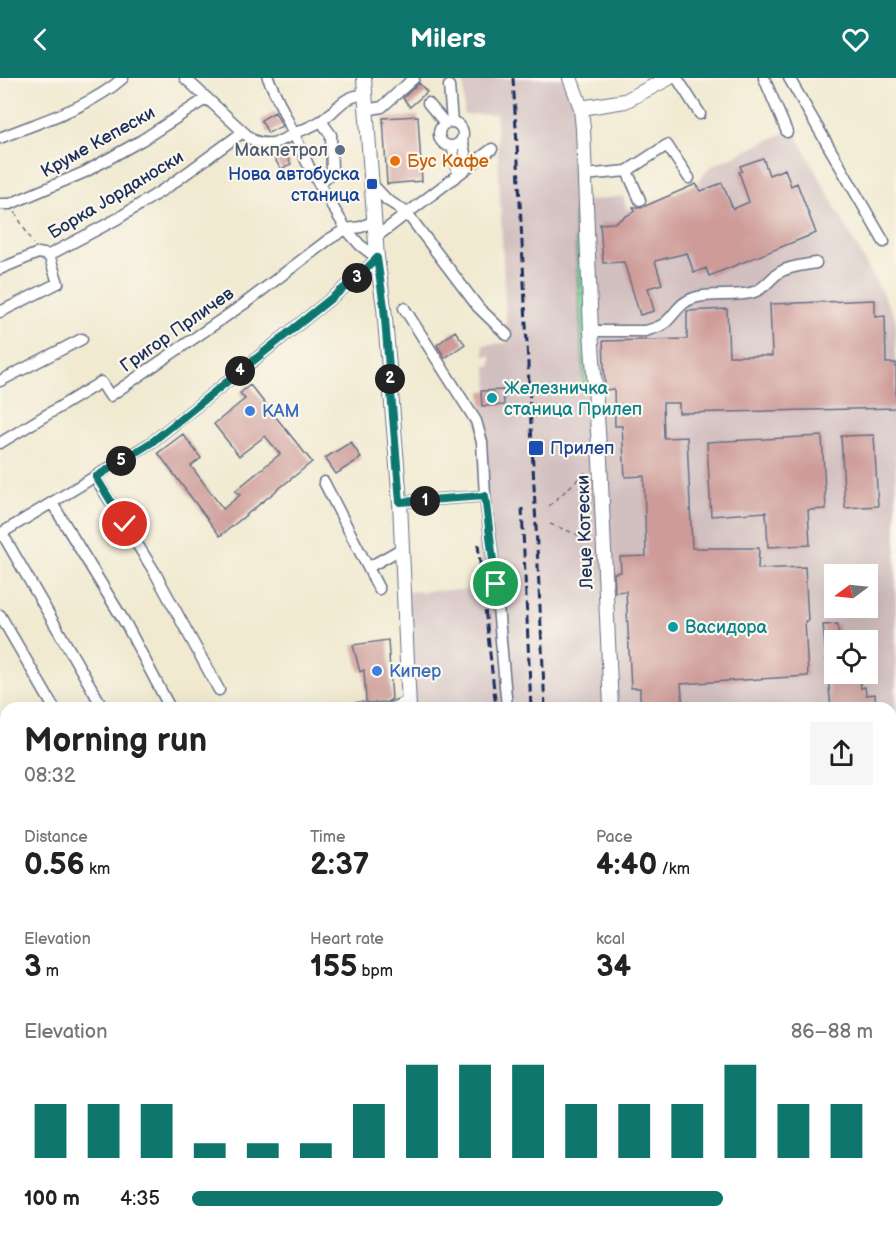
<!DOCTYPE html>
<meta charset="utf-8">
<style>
:root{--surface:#fff;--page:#f6f6f6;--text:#222;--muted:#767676;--accent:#0f766e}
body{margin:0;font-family:"Balsamiq Sans",sans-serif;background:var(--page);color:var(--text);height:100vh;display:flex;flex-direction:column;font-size:22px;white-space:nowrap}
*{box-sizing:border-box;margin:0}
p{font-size:20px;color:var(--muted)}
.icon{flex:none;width:33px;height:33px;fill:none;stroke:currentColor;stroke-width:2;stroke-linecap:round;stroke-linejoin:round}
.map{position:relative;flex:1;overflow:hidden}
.drawer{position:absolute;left:0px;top:624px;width:897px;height:531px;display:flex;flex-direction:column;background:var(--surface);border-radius:18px 18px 0 0;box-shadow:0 6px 24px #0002}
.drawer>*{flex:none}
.needle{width:39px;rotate:255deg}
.fabs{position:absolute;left:824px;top:486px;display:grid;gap:12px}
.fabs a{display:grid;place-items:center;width:54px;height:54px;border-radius:0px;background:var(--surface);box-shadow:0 6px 24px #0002;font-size:30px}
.pin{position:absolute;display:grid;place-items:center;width:51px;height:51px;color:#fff;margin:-26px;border:3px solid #fff;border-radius:50%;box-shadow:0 2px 6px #0007}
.km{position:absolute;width:30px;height:30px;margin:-15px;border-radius:50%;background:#222;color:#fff;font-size:16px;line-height:30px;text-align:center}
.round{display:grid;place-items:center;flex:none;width:63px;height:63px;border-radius:0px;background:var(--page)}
.overview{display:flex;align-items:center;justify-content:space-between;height:102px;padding:0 24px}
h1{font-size:33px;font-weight:700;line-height:45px}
.metrics{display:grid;grid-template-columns:repeat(3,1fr);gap:9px;height:102px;padding:6px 24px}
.metrics div{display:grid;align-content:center}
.metrics b{font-size:30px;font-weight:700}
.metrics small{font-size:16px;font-weight:400}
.metrics p{font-size:16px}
.chart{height:168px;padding:12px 24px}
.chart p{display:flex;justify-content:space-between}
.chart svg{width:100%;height:108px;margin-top:6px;stroke:var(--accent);stroke-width:6}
ul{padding:0 24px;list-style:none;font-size:20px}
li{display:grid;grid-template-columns:96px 72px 1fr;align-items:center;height:45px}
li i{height:15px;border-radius:8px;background:var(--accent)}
header{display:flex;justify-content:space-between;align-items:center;height:78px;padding:0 24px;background:var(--accent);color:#fff;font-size:27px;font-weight:700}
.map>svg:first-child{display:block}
.industrial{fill:#d2bfc0;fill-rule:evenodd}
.green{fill:#81d79c;stroke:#4e837d;stroke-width:1.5}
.building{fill:#ce9b99}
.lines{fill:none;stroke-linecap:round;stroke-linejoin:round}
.minor-casing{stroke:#667086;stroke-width:13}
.major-casing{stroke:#667086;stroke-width:16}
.path{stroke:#667086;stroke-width:1.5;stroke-dasharray:4.5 4.5;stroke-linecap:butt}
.minor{stroke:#fff;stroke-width:10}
.major{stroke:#fff;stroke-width:14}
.rail{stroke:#1b2f5e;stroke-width:3;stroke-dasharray:9 4.5;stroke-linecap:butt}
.route-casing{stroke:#fff;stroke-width:12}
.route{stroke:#0f766e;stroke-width:8}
.service-dot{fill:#5c6f8a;stroke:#fbf7ec;stroke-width:2}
.food-dot{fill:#e8710a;stroke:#fbf7ec;stroke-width:2}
.transit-dot{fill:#1a4fb4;stroke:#fbf7ec;stroke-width:2}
.culture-dot{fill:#0f9aa8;stroke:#fbf7ec;stroke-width:2}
.shop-dot{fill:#3f7fe0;stroke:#fbf7ec;stroke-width:2}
.labels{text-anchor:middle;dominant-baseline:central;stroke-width:4.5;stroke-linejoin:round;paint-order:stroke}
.street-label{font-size:18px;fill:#1b2f5e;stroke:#fbf7ec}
.service-label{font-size:18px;fill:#4e5e75;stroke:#fbf7ec;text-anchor:end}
.food-label{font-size:18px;fill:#c56008;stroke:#fbf7ec;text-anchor:start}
.transit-label{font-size:18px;fill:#164399;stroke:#fbf7ec;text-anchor:end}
.culture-label{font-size:18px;fill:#0d838f;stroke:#fbf7ec;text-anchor:start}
.shop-label{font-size:18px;fill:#366cbe;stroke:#fbf7ec;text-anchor:start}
</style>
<header><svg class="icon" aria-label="back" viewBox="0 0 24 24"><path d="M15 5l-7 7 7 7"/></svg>Milers<svg class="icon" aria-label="heart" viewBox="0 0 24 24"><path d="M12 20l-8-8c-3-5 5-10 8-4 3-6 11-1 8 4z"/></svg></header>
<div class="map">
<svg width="896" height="1155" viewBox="0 0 896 1155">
<rect width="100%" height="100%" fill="#fbf7ec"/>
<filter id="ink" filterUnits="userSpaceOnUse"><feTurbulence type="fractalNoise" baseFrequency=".0167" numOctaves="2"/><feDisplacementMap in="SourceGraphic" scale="12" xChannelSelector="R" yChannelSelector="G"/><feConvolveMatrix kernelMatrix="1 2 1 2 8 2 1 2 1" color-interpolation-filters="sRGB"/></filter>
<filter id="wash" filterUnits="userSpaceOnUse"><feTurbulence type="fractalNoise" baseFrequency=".008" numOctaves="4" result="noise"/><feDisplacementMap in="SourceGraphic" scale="24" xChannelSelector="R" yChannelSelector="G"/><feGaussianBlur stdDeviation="1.35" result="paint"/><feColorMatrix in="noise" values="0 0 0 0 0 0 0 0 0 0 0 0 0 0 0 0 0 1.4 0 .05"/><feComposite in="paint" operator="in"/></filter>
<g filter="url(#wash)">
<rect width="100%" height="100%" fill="#f1ead1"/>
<path class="industrial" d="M464 0H570L573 4 586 123 623 118 627 132 645 125 647 127 696 106 710 89 793 51 896 241V1154L892 1155H107L109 1149H891V630H409L404 514 483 511 478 466 485 418 475 329 504 327 503 312 489 313 486 288H491V278H484L483 267 507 265 496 36 464 37ZM834 496H867V530H834ZM834 562H867V596H834Z"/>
<path class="green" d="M574 135H586L596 311 584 308Z"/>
<g id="blocks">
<path class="building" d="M419 5 427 14 410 29 403 20Z
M275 34 282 48 268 55 261 42Z
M418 38 422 103 387 106 383 40Z
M282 71 291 86 281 91 272 77Z
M763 80 769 97 785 91 791 108 797 105 816 155 709 198 706 190 694 195 687 175 655 183 662 206 648 210 654 233 640 237 624 184 603 185 600 146 614 145 635 133 633 129H643L696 106 701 113 722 105 733 131 749 124 739 94 742 93 740 88Z
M875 222V239L885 238 886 285H896V330L679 335V325H663L664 360 687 359 692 470H759L758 491 805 489 808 543H805L808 598 681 606 683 630H640V610H631L626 513 615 514 614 495 621 494 620 479 646 478 644 398 625 399 622 348H615L614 311 605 312 603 263 687 261V233L727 231 729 278H772L770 226Z
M455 253 465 266 445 280 437 267Z
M250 307 312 384 220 458 158 375 183 356 201 380 191 388 223 431 240 417 235 413 280 376 265 358 239 378 214 346 245 321 240 315Z
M503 312 504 327 482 328 481 313Z
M874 357 878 428 845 430 841 358Z
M822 358 826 431 808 432 810 467 768 469 766 434 711 438 707 364Z
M351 364 361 380 336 396 325 380Z
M838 546 839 562H834V596H859L861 610 865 609 866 617 875 616 876 630H831L823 547Z
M388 562 392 621 387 624 368 625 366 623 364 592 360 594 353 567Z"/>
</g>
</g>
<g filter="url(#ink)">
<use href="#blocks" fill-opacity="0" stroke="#667086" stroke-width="1.5"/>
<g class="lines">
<g class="minor-casing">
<path id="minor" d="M185 0 251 61C269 71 283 62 300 53 307 50 315 47 321 43 340 30 339 20 365 16
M677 0 700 36
M764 0 787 54
M789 0 884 164
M449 8 452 44
M428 25 445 45
M366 32 382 29 414 0
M439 56a12 12 0 1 1 24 0a12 12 0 1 1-24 0Z
M0 60C41 43 89 30 123 0
M462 61 468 89
M452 68 458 96
M627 93 640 122
M584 97 627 93 667 67 689 100
M319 106 332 94 331 57 321 43
M372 106 387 122 406 134 478 229 507 257
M0 126H10L85 94 142 62 207 20
M376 159 492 71
M0 191 38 175 49 177 117 141 169 108 243 54
M404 230 476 343 482 364 485 418 496 506 507 630
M0 234 58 205 49 177
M591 253H645C652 251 661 249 666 244 676 235 680 224 694 220 712 214 735 220 754 214 766 210 770 200 780 194 790 188 805 187 816 185
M0 303 82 261
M0 365 101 304 110 318 244 226 328 162 346 151 361 149 374 143
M95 399 154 493 219 612
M324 404 379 511
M400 424 485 418
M52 425 127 548 170 630
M2 455 103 630
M0 456 152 364 359 198 377 180 360 167 346 151 310 91 268 0
M369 489 401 471
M0 537 54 630
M358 630H363
M391 630 408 623
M891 839 896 838
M0 841 6 869
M0 880 6 879"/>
</g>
<g class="major-casing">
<path id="major" d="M364 0 377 180 384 229 400 424 409 630
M570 0 581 30 583 51 591 253 600 382 611 630
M581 30 625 23 669 0
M801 1149 803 1155
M292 1155 295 1149"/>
</g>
<path class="path" d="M15 134 33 166
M549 428 588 392
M550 446 592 462
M0 953 1 947"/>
<use href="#minor" class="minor"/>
<use href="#major" class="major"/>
<path class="rail" d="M513 0 518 84 545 630
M522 430 531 630
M478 466 496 630
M540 1149 543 1155
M568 1149 569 1155"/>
</g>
</g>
<g class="lines" filter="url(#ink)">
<g class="route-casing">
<path id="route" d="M125 446 96 399 152 364 359 198 377 180 384 229 400 424 485 418 496 506"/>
</g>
<use href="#route" class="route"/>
</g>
<circle class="service-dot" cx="340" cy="72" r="6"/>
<circle class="food-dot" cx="395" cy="83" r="6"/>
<g class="transit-dot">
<rect x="366" y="100" width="12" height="12" rx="3"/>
<rect x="528" y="362" width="16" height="16" rx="3"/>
</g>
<g class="culture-dot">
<circle cx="492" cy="320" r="6"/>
<circle cx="673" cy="549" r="6"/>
</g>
<g class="shop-dot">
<circle cx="250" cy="333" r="6"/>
<circle cx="377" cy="593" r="6"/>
</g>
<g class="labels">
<g class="street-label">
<text transform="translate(98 64) rotate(-29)">Круме Кепески</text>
<text transform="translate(116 117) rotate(-31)">Борка Јорданоски</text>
<text transform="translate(177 252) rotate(-35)">Григор Прличев</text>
<text transform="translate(585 454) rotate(-92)">Леце Котески</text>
</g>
<g class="service-label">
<text x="328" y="72">Макпетрол</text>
</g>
<g class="food-label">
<text x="407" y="83">Бус Кафе</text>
</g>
<g class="transit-label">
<text x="360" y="96">Нова автобуска<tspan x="360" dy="21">станица</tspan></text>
<text x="550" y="370" text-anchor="start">Прилеп</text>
</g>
<g class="culture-label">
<text x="504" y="310">Железничка<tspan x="504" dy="21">станица Прилеп</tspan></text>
<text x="685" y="549">Васидора</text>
</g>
<g class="shop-label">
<text x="262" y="333">КАМ</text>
<text x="389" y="593">Кипер</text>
</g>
</g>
</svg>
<div class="fabs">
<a><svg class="needle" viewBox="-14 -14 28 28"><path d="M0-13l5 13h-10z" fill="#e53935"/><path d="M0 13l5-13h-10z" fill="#767676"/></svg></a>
<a><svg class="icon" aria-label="locate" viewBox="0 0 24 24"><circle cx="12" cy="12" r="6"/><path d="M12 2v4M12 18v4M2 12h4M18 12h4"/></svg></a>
</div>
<div class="pin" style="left:496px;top:506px;background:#1e9e55"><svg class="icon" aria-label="arrive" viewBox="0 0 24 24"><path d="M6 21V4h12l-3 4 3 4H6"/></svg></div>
<div class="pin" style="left:125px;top:446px;background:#d93025"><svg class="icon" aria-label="check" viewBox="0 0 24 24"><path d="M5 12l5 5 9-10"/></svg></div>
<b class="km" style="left:425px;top:423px">1</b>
<b class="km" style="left:390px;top:301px">2</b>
<b class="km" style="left:357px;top:200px">3</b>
<b class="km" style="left:240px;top:293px">4</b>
<b class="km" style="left:121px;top:383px">5</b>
<section class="drawer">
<div class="overview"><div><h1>Morning run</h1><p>08:32</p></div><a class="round"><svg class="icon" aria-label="share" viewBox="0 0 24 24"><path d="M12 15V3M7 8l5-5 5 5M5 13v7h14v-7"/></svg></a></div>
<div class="metrics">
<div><p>Distance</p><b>0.56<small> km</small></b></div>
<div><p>Time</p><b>2:37</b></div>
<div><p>Pace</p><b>4:40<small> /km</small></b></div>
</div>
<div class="metrics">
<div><p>Elevation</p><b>3<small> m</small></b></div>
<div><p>Heart rate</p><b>155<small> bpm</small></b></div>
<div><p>kcal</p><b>34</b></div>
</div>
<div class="chart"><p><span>Elevation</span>86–88 m</p>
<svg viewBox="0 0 160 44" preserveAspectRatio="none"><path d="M5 44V22M15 44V22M25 44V22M35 44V38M45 44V38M55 44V38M65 44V22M75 44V6M85 44V6M95 44V6M105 44V22M115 44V22M125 44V22M135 44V6M145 44V22M155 44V22"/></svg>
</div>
<ul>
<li><b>100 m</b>4:35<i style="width:78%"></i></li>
</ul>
</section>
</div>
